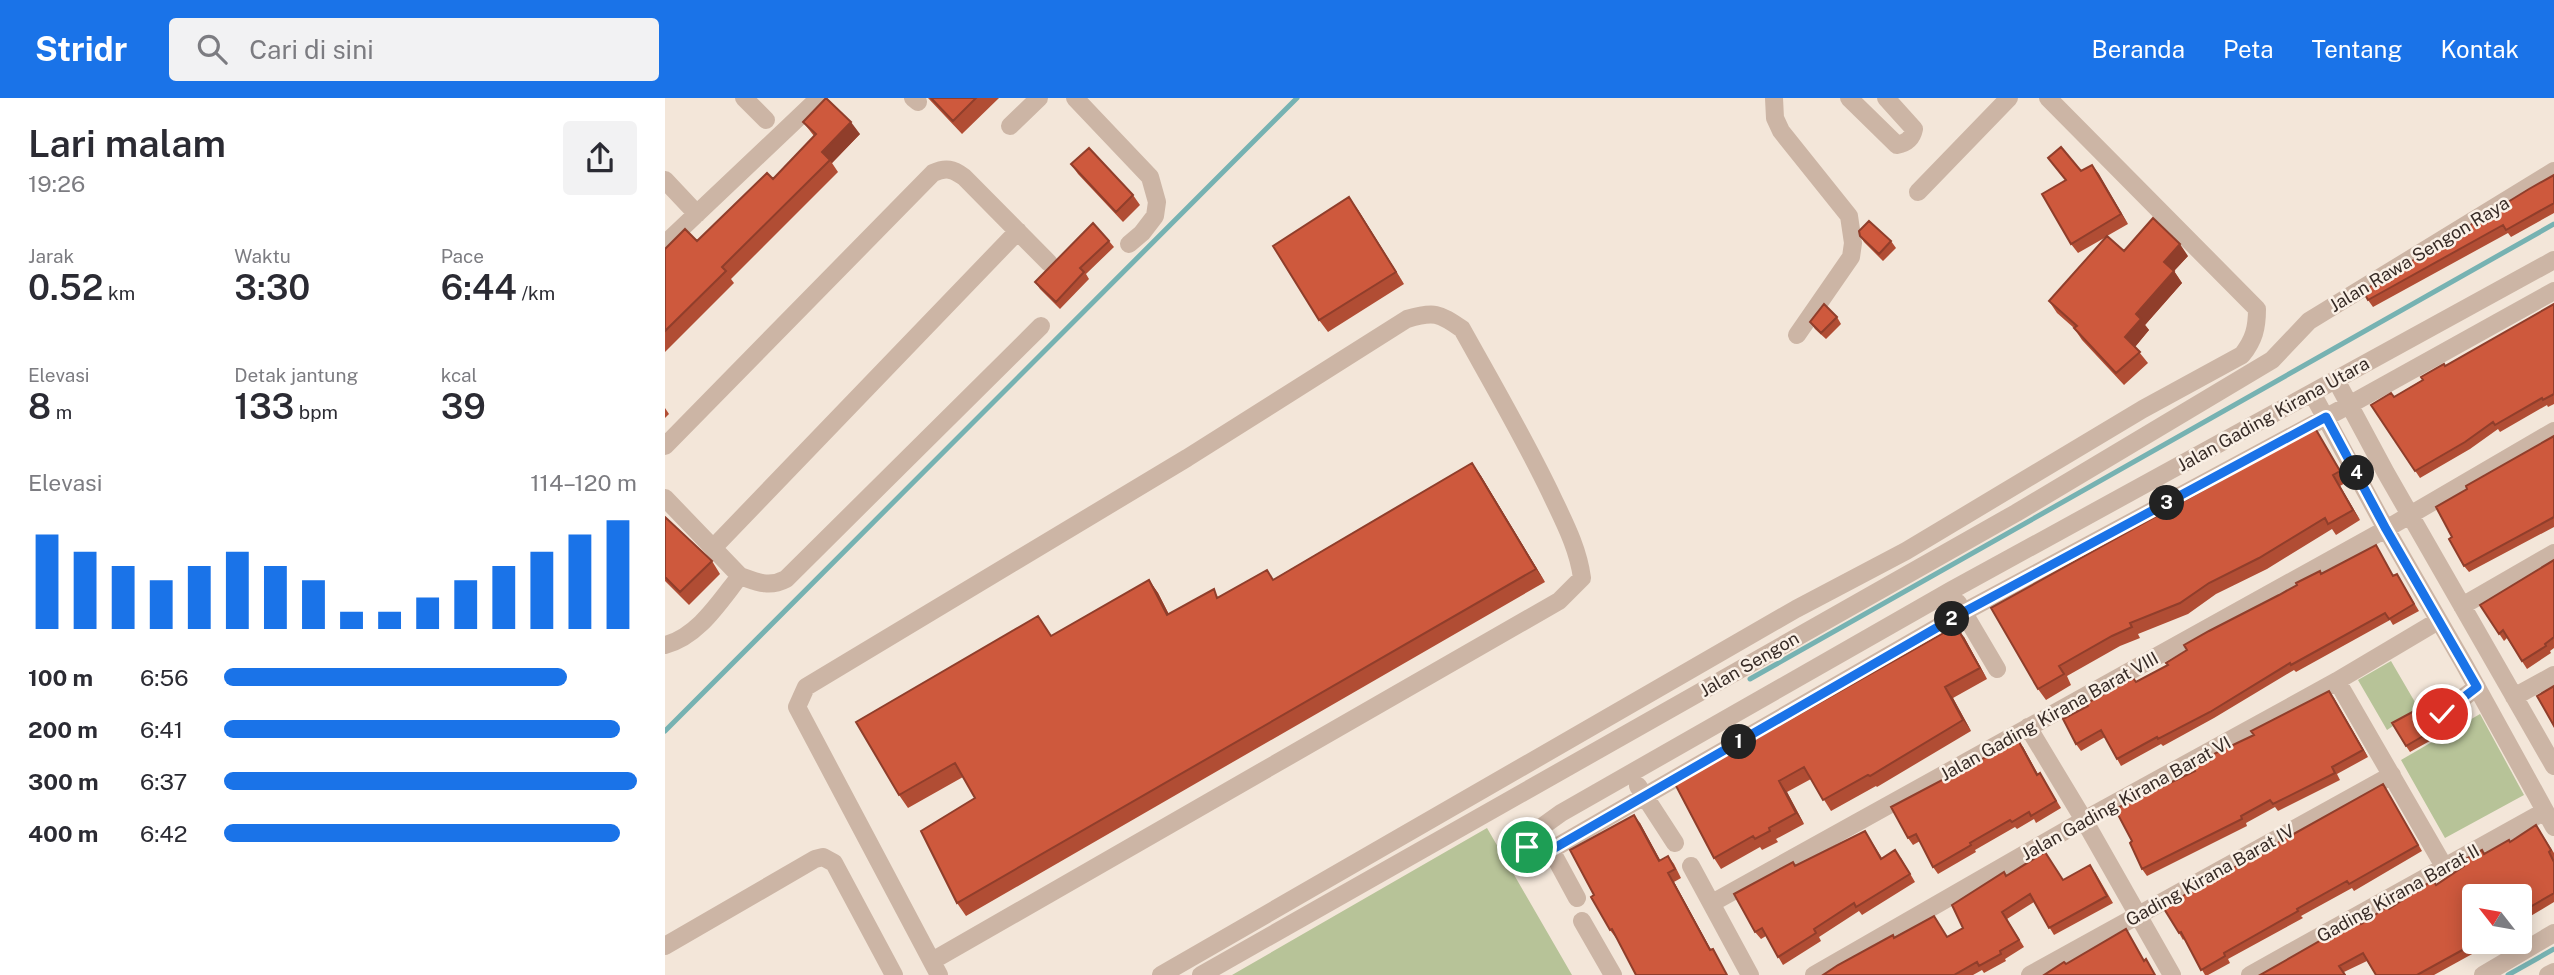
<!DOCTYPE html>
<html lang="id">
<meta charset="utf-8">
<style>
:root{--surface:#fff;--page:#f2f2f3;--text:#2b2b33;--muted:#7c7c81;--accent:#1a73e8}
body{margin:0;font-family:"Public Sans",sans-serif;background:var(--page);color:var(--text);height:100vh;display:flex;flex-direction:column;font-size:26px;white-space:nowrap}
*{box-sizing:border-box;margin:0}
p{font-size:23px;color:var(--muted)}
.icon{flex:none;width:38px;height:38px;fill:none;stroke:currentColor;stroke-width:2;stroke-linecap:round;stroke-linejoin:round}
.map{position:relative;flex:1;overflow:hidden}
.sheet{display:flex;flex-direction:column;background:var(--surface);width:665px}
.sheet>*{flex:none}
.needle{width:46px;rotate:301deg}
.fabs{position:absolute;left:1797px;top:786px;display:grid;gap:14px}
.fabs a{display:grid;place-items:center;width:70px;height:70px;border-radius:7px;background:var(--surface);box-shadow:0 4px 18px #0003;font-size:35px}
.pin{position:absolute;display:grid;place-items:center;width:60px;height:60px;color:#fff;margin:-30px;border:4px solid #fff;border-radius:50%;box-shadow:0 2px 7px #0007}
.km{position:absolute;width:35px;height:35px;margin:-18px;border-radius:50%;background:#222;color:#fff;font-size:19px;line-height:35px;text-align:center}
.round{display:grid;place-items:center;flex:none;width:74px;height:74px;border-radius:7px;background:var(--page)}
.summary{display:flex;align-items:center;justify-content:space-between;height:119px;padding:0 28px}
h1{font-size:38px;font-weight:600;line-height:52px}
.metrics{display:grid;grid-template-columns:repeat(3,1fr);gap:10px;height:119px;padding:7px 28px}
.metrics div{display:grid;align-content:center}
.metrics b{font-size:35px;font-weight:600}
.metrics small{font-size:19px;font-weight:400}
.metrics p{font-size:19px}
.chart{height:196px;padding:14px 28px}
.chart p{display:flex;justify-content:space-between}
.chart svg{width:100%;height:126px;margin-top:7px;stroke:var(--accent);stroke-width:6}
ul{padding:0 28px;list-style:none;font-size:23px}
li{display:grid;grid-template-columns:112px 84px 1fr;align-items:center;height:52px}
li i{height:18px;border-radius:9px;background:var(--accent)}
header{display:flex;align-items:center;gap:42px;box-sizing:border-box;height:98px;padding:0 35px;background:var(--accent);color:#fff}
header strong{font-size:33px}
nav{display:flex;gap:38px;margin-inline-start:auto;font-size:24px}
.search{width:490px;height:63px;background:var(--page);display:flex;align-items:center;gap:18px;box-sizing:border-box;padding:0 24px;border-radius:7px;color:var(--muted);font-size:26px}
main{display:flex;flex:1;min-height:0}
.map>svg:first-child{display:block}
.green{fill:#b7c398}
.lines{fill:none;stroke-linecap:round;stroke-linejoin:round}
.stream{stroke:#76b2b2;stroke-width:5}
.minor{stroke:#ccb5a5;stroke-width:18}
.wall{fill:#b14d34}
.shaded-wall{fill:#903e2b}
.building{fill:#ce593d;stroke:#903e2b;stroke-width:2}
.route-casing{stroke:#fff;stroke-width:14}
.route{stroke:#1a73e8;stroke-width:9}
.labels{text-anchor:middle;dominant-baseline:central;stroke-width:5;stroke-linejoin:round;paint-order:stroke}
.street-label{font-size:18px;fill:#372b26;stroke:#faf0e6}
</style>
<header>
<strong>Stridr</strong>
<div class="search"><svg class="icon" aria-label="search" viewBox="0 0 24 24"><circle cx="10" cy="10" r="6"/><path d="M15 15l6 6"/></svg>Cari di sini</div>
<nav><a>Beranda</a><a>Peta</a><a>Tentang</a><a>Kontak</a></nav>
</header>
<main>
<section class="sheet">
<div class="summary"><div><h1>Lari malam</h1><p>19:26</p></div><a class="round"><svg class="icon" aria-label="share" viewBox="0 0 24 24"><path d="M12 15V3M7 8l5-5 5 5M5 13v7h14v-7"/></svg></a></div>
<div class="metrics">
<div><p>Jarak</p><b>0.52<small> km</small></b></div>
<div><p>Waktu</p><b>3:30</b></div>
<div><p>Pace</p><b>6:44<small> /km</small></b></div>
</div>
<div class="metrics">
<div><p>Elevasi</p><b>8<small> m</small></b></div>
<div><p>Detak jantung</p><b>133<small> bpm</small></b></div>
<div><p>kcal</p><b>39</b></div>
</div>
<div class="chart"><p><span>Elevasi</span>114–120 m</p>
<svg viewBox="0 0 160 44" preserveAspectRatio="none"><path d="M5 44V11M15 44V17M25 44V22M35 44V27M45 44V22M55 44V17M65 44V22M75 44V27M85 44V38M95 44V38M105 44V33M115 44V27M125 44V22M135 44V17M145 44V11M155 44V6"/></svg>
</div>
<ul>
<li><b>100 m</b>6:56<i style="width:83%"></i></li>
<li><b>200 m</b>6:41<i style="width:96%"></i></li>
<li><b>300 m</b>6:37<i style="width:100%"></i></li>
<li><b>400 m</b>6:42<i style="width:96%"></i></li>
</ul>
</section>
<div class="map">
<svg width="1889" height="877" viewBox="0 0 1889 877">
<rect width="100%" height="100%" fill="#f3e6d9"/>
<path class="green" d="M1726 563 1754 611 1722 632 1693 582Z
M1815 616 1859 697 1780 740 1736 662Z
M822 730 907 877H567Z"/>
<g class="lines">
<path class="stream" d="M1085 581 1889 126
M0 633 632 0
M1843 877 1889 851"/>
<path class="minor" d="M79 0 101 22
M248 0 253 4
M410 0 485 79 492 104 490 118 477 135 464 146
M1109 0 1110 20 1116 33 1184 118 1188 145 1186 159 1132 237
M1184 0 1232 47C1242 45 1247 41 1249 31L1221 0
M345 28 374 0
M0 82 32 116
M1253 94 1344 0
M0 146 154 0
M1889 162 1287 492 896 715 871 733 862 749 866 754 872 756 886 752 1299 514 1684 307 1889 193
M1671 282 1721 375 1889 668
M1647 295 1721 431 1799 566 1889 729
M0 348 268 75C281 69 288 71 299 79L384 165
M0 400 75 478C92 484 104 490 121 481L376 228
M48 450 353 133
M1293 505 1332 571
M1797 508 1889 455
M0 547C33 539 55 503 75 478
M1672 583 1780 770
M1849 599 1889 577
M1777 616 1812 589
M1363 629 1419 722 1507 877
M973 688 1010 745
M886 752 912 800
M1026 768 1085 877
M1047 805 1721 431 1889 333
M917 823 948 877
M0 848 150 761 158 759 169 765 229 877
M267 863 894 503 917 480C913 449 898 422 885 394 858 338 827 285 797 231 774 215 769 213 742 221L522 360 141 589 132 609 274 877
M496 877 1131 511 1241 453 1478 311 1577 257C1589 242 1592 230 1592 211L1383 0
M536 877 1351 415 1607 262 1644 223 1889 73
M1149 877 1419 722 1672 583 1773 523
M1365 877 1727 677
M1585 877 1880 713
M1818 877 1889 835
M1883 877 1889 874"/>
</g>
<path class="wall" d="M263 0H334L297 36Z
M138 24 195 36 167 65 173 74 66 181 69 185 0 254V151L32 143 108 81 149 38Z
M1383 60 1416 73 1427 67 1463 126 1442 138 1459 153 1523 158 1509 173 1517 185 1480 227 1484 232 1470 249 1483 265 1459 287 1417 242 1409 230 1392 215 1384 203 1441 139 1413 155 1406 146 1401 82Z
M406 66 468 97 475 107 458 124 413 76Z
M1889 77V115L1846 139 1843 135 1708 209 1703 202Z
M693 112 739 186 663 234 654 222Z
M1195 138 1226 143 1231 150 1218 163 1199 144Z
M444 143 449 149 421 176 424 181 395 211 375 191 370 184Z
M1889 206V306L1883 309 1882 307 1835 334 1833 331 1805 351 1755 380 1706 307 1729 299 1780 268Z
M1172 219 1176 226 1161 241 1150 231 1145 224Z
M0 310 4 316 0 320Z
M1650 330 1682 384 1675 388 1695 422 1671 437 1667 431 1602 471 1551 496 1523 516 1473 536 1475 540 1455 548 1402 578 1406 587 1381 602 1373 591 1326 510Z
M1889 338V429L1804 474 1799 468 1787 439 1802 391Z
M807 365 816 378 880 484 301 818 292 805 310 700 298 679 243 710 234 697 387 538 484 482 493 495 504 517 609 481Z
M0 419 47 463 55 476 24 507 0 483Z
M1711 447 1728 478 1732 476 1754 513 1728 527 1725 522 1631 574 1629 572 1549 620 1498 648 1496 646 1456 668 1440 639 1416 653 1411 646 1423 608 1503 567 1657 476Z
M1889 462V550L1885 553 1886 555 1862 571 1842 540 1839 543 1815 507Z
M1299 539 1322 581 1288 600 1306 633 1212 689 1211 688 1166 713 1146 681 1122 694 1139 726 1111 741 1113 744 1097 752 1095 749 1056 771 1049 760 1010 686Z
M1664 593 1703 659 1672 676 1675 682 1613 713 1610 709 1581 725 1582 728 1482 778 1477 771 1467 743 1530 673Z
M1766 613 1767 618 1773 621 1781 634 1745 654 1741 648Z
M1358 649 1373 676 1375 675 1396 710 1371 725 1369 721 1352 731 1350 729 1310 752 1311 754 1273 776 1268 769 1255 743 1248 747 1243 740Z
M1718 686 1757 753 1689 793 1687 790 1636 818 1638 820 1563 861 1565 865 1543 877H1540L1519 841 1518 842 1514 835Z
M975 725 995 762 1003 758 1009 766 1016 780 1009 784 1046 852 1053 859 951 840 945 832 929 797Z
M1871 727 1889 755V804L1864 819 1866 822 1855 829V798L1810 844H1829L1769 877H1711L1702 863 1679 874 1681 877H1595L1771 787 1819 755 1845 744Z
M1200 733 1217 760H1236L1250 784 1197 817 1194 813 1154 839 1156 843 1118 867 1101 838 1096 841 1090 834 1130 768Z
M1430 774 1448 805 1389 837 1369 804 1342 821 1359 849 1340 861 1341 863 1319 875 1317 872 1308 877H1158L1269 818 1282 839 1298 830 1341 778 1398 782Z"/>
<path class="shaded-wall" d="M186 24 195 36 167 65 157 54Z
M1427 67 1434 76 1463 126 1456 116Z
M684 99 693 112 739 186 731 174Z
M1515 146 1523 158 1509 173 1517 185 1480 227 1484 232 1469 250 1460 239 1499 164Z
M807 365 816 378 880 484 871 471Z
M1668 377 1675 388 1695 422 1688 412Z
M484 482 493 495 511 530 502 517Z
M1291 528 1299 539 1322 581 1315 570Z
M1280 589 1288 600 1306 633 1298 622Z
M1664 593 1669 600 1703 659 1698 652Z
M1762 606 1766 613 1768 622 1763 616Z
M1353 642 1358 649 1377 684 1372 677Z
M1114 683 1122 694 1139 726 1131 715Z
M969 717 975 725 1000 771 994 763Z
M1003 775 1009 784 1051 861 1045 852Z"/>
<path class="building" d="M161 0 186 24 157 54 165 62 57 169 61 173 0 233V151L20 131 32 143 102 75 108 81 151 36 138 24Z
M266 0H311L288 23Z
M1396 49 1416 73 1427 67 1456 116 1406 146 1377 96 1401 82 1383 60Z
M424 50 468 97 451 114 406 66Z
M1889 77V105L1841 132 1838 127 1703 202 1698 193 1864 91Z
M684 99 731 174 654 222 608 148Z
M1488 120 1515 146 1499 164 1509 173 1471 216 1476 221 1460 239 1475 254 1451 275 1409 230 1412 228 1384 203 1442 138 1459 153Z
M1204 123 1226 143 1214 156 1195 138 1194 133Z
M428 125 444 143 415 170 419 174 391 204 370 184Z
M1159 206 1172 219 1156 235 1145 224Z
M1889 206V296L1878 302 1877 300 1830 327 1828 324 1800 344 1750 373 1706 307 1726 295 1729 299 1758 282 1756 279 1779 266 1780 268Z
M1650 330 1675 373 1668 377 1688 412 1663 426 1660 420 1594 460 1544 485 1515 505 1465 525 1467 529 1447 538 1394 568 1399 576 1373 591 1326 510Z
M1889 338V419L1799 468 1784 441 1787 439 1771 409 1802 391 1801 388Z
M807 365 871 471 292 805 256 733 310 700 290 665 234 697 191 624 373 518 386 538 484 482 502 517 549 491 552 500 602 472 608 482Z
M0 419 47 463 15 494 0 479Z
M1711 447 1728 478 1732 476 1749 506 1724 521 1720 515 1626 567 1625 565 1545 614 1493 641 1492 639 1452 661 1436 632 1411 646 1398 621 1423 608 1422 605 1468 580 1471 584 1503 567 1501 565 1522 552 1519 547 1544 533 1614 497 1632 487 1631 485 1655 473 1656 476Z
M1889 462V539L1880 546 1881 548 1857 563 1838 532 1834 536 1815 507Z
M1291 528 1315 570 1280 589 1298 622 1205 678 1203 677 1158 702 1139 669 1114 683 1131 715 1104 730 1105 733 1090 741 1088 738 1049 760 1010 686Z
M1889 588V628L1872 598Z
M1664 593 1698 652 1667 669 1670 675 1608 706 1605 702 1576 718 1577 721 1477 771 1465 745 1467 743 1450 711 1530 673 1527 668 1536 662 1589 637 1586 633Z
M1762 606 1763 616 1773 621 1777 627 1741 648 1727 625Z
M1353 642 1372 677 1375 675 1391 703 1366 718 1364 714 1347 724 1345 722 1305 745 1306 747 1268 769 1251 736 1243 740 1226 709Z
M1718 686 1753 747 1684 786 1682 783 1632 811 1633 813 1559 855 1560 858 1536 872 1516 834 1514 835 1498 809Z
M969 717 994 763 1003 758 1010 771 1003 775 1045 852 1048 851 1062 877H971L947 831 945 832 926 799 929 797 905 752Z
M1871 727 1886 752 1884 754 1889 764V795L1860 812 1862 816 1855 819V798H1810V844H1812L1752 877H1711L1698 855 1674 868 1680 877H1595L1674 832 1675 834 1694 823 1696 826 1722 809 1724 811 1768 782 1771 787 1799 768 1797 763 1817 752 1819 756 1844 742 1845 744Z
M1200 733 1216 761 1230 752 1245 776 1191 809 1189 805 1149 831 1151 835 1113 859 1097 830 1090 834 1069 796 1128 764 1130 768Z
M1380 754 1398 782 1425 767 1442 798 1384 830 1365 796 1337 814 1354 842 1335 853 1336 856 1314 868 1312 864 1289 877H1158L1173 867 1228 837 1229 840 1269 818 1282 839 1298 830 1287 807 1339 774 1341 778Z
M1461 831 1479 863 1481 861 1490 877H1379L1399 864 1401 866Z"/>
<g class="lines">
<g class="route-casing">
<path id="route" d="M862 749 866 754 872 755 886 752 1299 514 1661 319 1721 431 1812 589 1777 616"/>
</g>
<use href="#route" class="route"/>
</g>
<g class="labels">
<g class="street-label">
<text transform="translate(1754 156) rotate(-31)">Jalan Rawa Sengon Raya</text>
<text transform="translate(1608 316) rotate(-29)">Jalan Gading Kirana Utara</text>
<text transform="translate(1084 566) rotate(-30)">Jalan Sengon</text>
<text transform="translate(1384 618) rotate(-29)">Jalan Gading Kirana Barat VIII</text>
<text transform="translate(1461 700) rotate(-29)">Jalan Gading Kirana Barat VI</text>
<text transform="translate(1545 777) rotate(-29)">Gading Kirana Barat IV</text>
<text transform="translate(1733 795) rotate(-29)">Gading Kirana Barat II</text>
</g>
</g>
</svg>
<div class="fabs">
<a><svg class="needle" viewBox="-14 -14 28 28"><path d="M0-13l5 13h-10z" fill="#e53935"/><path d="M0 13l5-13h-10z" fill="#7c7c81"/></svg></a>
</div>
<div class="pin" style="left:862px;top:749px;background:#1e9e55"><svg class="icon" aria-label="arrive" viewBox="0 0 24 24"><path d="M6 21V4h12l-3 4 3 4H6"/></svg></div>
<div class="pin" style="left:1777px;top:616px;background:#d93025"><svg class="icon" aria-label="check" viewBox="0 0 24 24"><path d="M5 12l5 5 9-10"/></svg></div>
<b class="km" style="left:1074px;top:644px">1</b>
<b class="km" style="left:1287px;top:521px">2</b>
<b class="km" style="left:1502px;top:405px">3</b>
<b class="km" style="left:1692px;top:375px">4</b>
</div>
</main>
